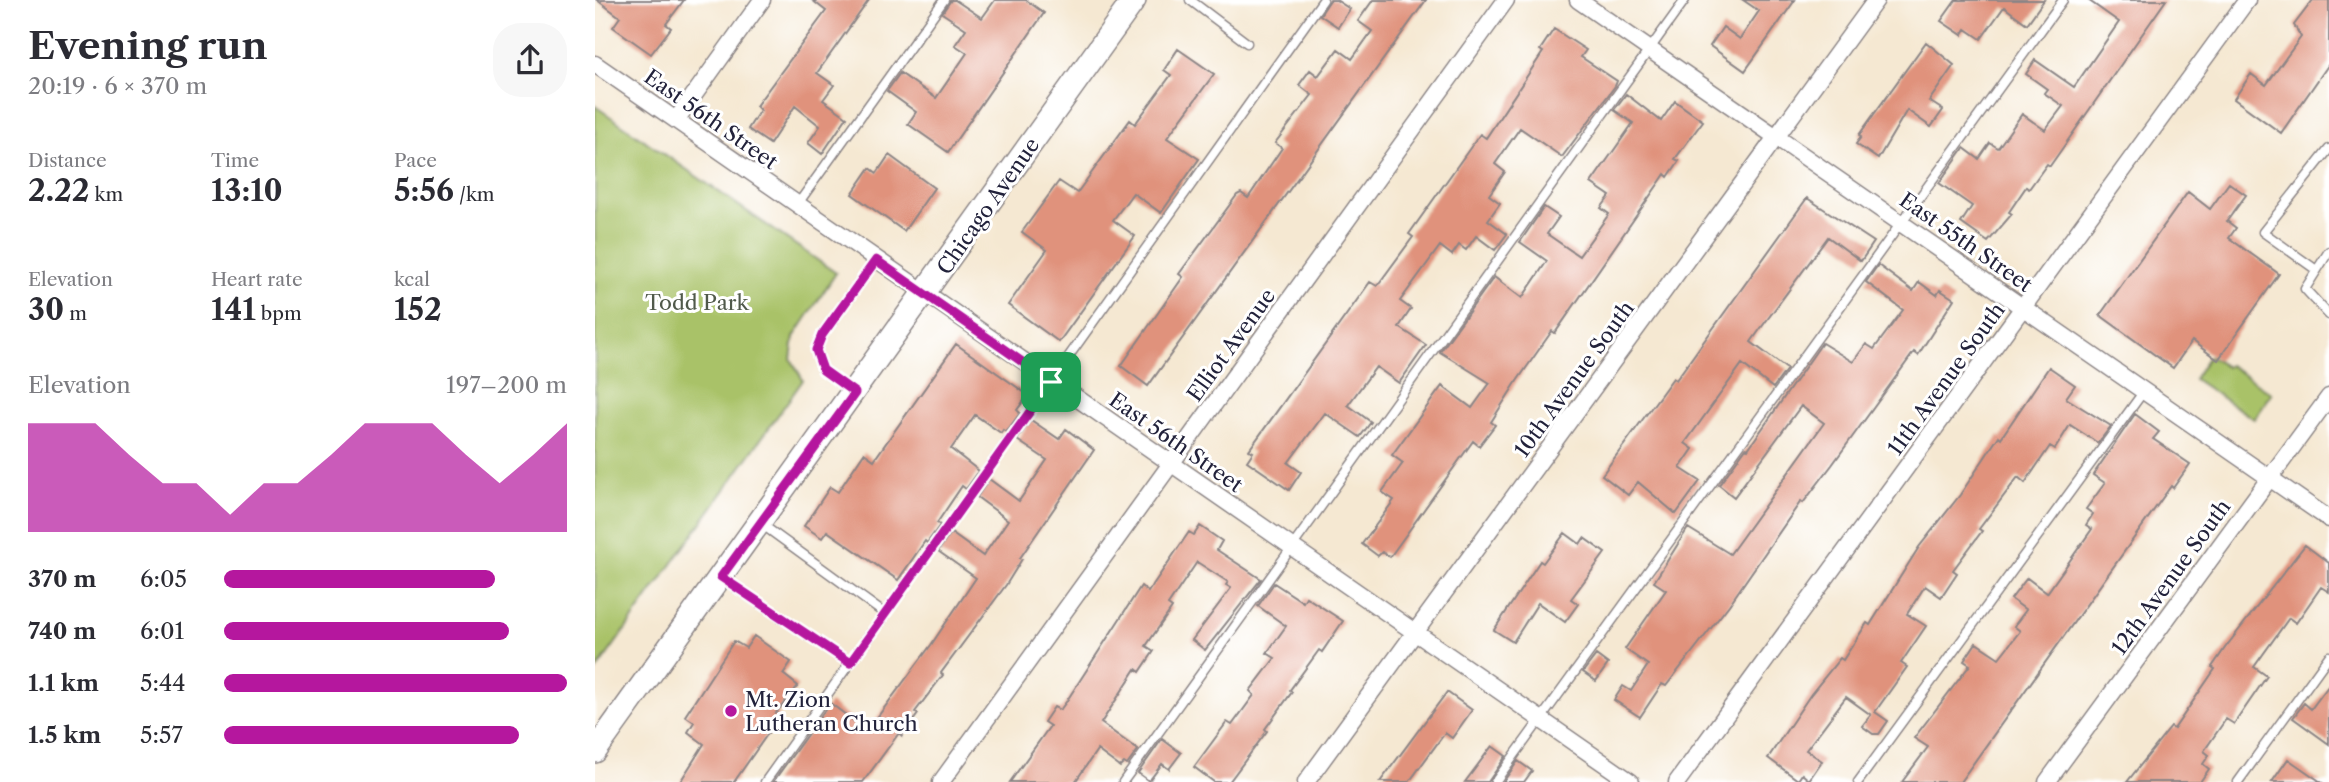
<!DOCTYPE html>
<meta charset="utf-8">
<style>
:root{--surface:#fff;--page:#f7f7f7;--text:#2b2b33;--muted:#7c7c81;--accent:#b5179e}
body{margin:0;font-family:"Libre Caslon Text",serif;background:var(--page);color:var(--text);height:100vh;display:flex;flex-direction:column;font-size:26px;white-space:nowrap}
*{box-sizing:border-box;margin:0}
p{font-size:23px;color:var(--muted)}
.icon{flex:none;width:38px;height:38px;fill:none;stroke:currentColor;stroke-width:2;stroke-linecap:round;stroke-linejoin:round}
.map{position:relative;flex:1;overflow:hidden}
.side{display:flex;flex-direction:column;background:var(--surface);width:595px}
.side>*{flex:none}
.pin{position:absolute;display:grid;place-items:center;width:60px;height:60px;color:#fff;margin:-30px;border-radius:14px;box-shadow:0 4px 10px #0006}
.round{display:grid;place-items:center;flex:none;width:74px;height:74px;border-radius:28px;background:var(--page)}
.headline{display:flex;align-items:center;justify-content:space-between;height:119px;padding:0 28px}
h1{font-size:38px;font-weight:700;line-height:52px}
.figures{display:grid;grid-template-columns:repeat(3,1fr);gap:10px;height:119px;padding:7px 28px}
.figures div{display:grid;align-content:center}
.figures b{font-size:30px;font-weight:700}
.figures small{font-size:19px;font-weight:400}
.figures p{font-size:19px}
.chart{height:196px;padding:14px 28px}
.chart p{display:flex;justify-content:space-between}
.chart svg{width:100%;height:126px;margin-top:7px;fill:var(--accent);opacity:.7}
ul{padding:0 28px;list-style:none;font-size:23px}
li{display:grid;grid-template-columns:112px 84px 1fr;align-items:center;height:52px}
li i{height:18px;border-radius:9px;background:var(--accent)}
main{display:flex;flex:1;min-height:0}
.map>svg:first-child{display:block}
.green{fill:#a9c268;stroke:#667252;stroke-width:2}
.building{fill:#e0927b}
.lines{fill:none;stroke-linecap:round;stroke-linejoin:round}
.lane-casing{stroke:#8c8586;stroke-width:11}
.street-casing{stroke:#8c8586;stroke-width:19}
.secondary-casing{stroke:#8c8586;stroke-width:26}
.lane{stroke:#fff;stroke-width:8}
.street{stroke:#fff;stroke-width:16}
.secondary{stroke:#fff;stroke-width:23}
.route-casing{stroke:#fff;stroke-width:14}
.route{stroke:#b5179e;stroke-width:9}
.poi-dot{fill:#b5179e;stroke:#fff;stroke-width:2.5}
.labels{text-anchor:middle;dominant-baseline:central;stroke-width:6;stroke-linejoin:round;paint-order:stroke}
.street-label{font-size:21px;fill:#22223b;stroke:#fff}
.park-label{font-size:21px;fill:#515a4b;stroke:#fff}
.poi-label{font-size:21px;fill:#22223b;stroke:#fff;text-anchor:start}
</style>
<main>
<section class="side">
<div class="headline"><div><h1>Evening run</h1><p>20:19 · 6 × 370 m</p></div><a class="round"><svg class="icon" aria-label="share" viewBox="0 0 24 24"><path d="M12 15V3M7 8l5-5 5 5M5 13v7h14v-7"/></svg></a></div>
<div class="figures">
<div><p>Distance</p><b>2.22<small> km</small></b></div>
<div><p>Time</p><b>13:10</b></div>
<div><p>Pace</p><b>5:56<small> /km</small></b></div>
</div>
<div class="figures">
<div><p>Elevation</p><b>30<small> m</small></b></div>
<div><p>Heart rate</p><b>141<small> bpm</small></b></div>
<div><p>kcal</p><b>152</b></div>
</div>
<div class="chart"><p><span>Elevation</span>197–200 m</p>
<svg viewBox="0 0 160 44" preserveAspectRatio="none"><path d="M0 44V6L10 6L20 6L30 17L40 27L50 27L60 38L70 27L80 27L90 17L100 6L110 6L120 6L130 17L140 27L150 17L160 6V44z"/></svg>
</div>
<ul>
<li><b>370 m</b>6:05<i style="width:79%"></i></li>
<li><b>740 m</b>6:01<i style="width:83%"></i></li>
<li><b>1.1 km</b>5:44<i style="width:100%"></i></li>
<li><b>1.5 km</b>5:57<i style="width:86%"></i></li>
</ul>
</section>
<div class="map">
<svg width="1734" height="782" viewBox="0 0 1734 782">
<rect width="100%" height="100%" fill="#fff"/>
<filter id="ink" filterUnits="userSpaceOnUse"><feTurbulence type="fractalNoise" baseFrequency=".0143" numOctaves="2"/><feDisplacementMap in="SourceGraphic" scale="14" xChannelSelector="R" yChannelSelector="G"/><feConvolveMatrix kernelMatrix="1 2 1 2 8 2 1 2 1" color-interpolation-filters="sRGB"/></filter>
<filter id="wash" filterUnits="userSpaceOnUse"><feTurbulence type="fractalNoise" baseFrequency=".00686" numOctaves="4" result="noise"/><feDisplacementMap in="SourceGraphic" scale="28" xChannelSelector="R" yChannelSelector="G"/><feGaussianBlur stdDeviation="1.57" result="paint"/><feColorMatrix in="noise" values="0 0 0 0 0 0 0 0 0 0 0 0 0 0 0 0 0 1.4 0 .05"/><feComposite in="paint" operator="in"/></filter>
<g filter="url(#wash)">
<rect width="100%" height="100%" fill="#f5e8d2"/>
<path class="green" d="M0 106 241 273 199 337 196 359 208 380 0 672Z
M1614 356 1631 367 1634 365 1676 393 1659 419 1599 379Z"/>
<g id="blocks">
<path class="building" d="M2 0H89L71 24 76 28 56 54 18 27 25 17Z
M217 0H274L222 73 239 85 228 100 252 117 227 154 213 143 225 126 200 106 175 144 153 129 165 110 161 106 231 11Z
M356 0H360L387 18 400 0H431L449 13 353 152 313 124 321 112 292 91 305 73 341 98 372 53 360 45 371 29 347 13Z
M735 0H741L755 9 743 27 725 15Z
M778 0H831L553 386 526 366 588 277 584 274 642 195 646 193 653 198 687 148 680 143 717 95 704 85 715 70 723 76 743 49 757 59 777 31 763 21Z
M1148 0H1200L1150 71 1115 46 1128 27 1145 39 1164 11Z
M1361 0H1449L1432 24 1409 7 1386 39 1371 29 1367 35 1346 21Z
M1493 0H1571L1455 166 1452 164 1434 189 1431 187 1414 212 1417 214 1393 242 1366 223 1377 206 1344 183 1369 148 1384 159 1395 143 1403 148 1427 114 1450 130 1468 106 1449 93 1452 89 1431 74 1440 60 1479 87 1524 22Z
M1718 0H1734V64L1686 133 1639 99 1656 74 1671 85 1706 37 1699 25Z
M959 29 991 50 986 57 1022 81 1020 86 967 157 925 128 900 164 910 172 894 195 905 203 893 220 912 234 900 250 881 236 871 250 864 245 857 255 845 246 805 301 816 309 804 327 831 345 804 383 781 367 753 405 776 422 765 437 730 413 693 463 706 472 694 490 652 461 658 452 654 450 775 282 782 286 818 237 814 234 885 134 891 138 948 52 945 50Z
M1331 42 1359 65 1334 101 1348 110 1336 127 1312 110 1283 159 1261 144 1266 137 1264 135Z
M583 49 619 74 572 138 604 159 566 213 538 193 518 220 540 236 464 342 413 305 452 250 427 232 464 181 482 193 535 120 540 124 576 75 569 70Z
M1031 94 1066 121 1080 101 1108 121 1080 159 1084 161 1073 177 1070 174 1066 180 960 333 957 331 922 381 896 422 900 425 884 446 878 441 795 557 787 552 783 556 767 544 799 500 787 492 808 463 797 455 847 386 877 408 895 383 845 352 899 277 927 298 952 261 925 242 949 207 964 217 952 234 984 256 1014 214 1006 208 1015 196 996 183 1038 123 1019 110Z
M294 155 339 188 309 231 257 194 275 168 282 173Z
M1634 183 1651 195 1632 221 1641 228 1634 238 1684 274 1623 360 1597 341 1578 368 1505 315 1593 192 1615 209Z
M1212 198 1279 242 1266 261 1233 237 1166 328 1156 342 1192 369 1178 388 1147 364 1090 443 1098 449 1085 468 1105 481 1081 514 1043 482 1033 495 1007 475 1078 378 1081 380Z
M1283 265 1318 291 1324 282 1342 295 1345 290 1359 299 1323 355 1319 352 1237 465 1208 503 1206 501 1134 605 1071 686 1067 684 1045 717 1019 700 1028 686 1036 691 1053 665 1030 649 1071 590 1059 582 1093 528 1135 554 1229 423 1206 406 1139 497 1124 485 1151 448 1153 449 1227 343 1258 362 1271 344 1279 349 1308 310 1271 282Z
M361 344 433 395 422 410 425 413 411 432 408 430 406 433 380 415 356 449 384 471 371 489 367 486 342 523 345 525 332 543 330 541 303 580 232 531 227 538 209 526 235 487 243 492 269 453 279 460Z
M1454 367 1480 385 1471 398 1516 426 1503 443 1475 425 1460 449 1455 446 1430 483 1423 477 1384 529 1387 531 1358 570 1362 573 1346 597 1330 586 1312 614 1331 626 1306 663 1312 667 1280 712 1293 721 1284 734H1278L1267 726 1276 715 1251 697 1211 750 1227 761 1214 780 1207 774 1203 780 1173 758 1216 694 1245 658 1248 660 1272 623 1275 625 1324 547 1365 495 1404 436 1406 438Z
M1540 414 1564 432 1558 439 1595 464 1578 488 1576 486 1365 782H1307L1333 747 1319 738 1375 665 1369 661 1381 643 1404 658 1425 631 1419 626 1431 610 1416 599 1432 578 1452 593 1497 529 1491 525 1498 514 1491 509 1510 483 1498 475Z
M436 420 464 439 471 429 499 450 425 558 427 559 411 585 346 673 348 675 320 712 323 714 307 736 304 733 268 782H178L235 703 272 731 336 645 381 578 343 551 356 533 388 556 413 520 382 497 394 479 424 501 452 460 422 440Z
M605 526 627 541 622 550 666 579 610 650 597 640 636 588 631 585 633 582 602 562 573 605 577 608 551 646 559 651 545 672 541 669 506 723 543 750 532 765 529 763 525 767 502 750 480 782H415L455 726 449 722 459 707 465 710 471 702 546 586 553 592 594 532 599 535Z
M970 533 985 544 989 538 1010 553 976 599 983 604 970 622 943 603 918 642 899 630 945 561 948 563Z
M1710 545 1734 563V592L1726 587 1701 623 1694 618 1659 667 1672 676 1639 724 1631 719 1609 751 1614 755 1608 764 1614 769 1605 782H1532L1576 727 1579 729 1620 669 1617 667 1630 648Z
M679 583 708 602 711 597 748 621 727 652 724 650 695 690 697 692 670 729 672 731 634 782H619L599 767 632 722 637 725 659 695 655 691 680 658 672 653 691 626 663 606Z
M159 636 196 662 188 674 203 686 181 713 185 716 139 782H85L109 744 93 732 99 722 90 716 139 641 151 648Z
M1001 655 1013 664 1001 681 988 672Z
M1734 685V744L1698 718 1709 703 1716 709Z
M852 692 877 710 857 738 850 733 814 782H785Z
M567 739 586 753 574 769 567 764 554 781 543 773Z
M897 746 911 756 893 782H870Z
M1693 759 1726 782H1677Z
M923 761 937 771 929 782H908Z"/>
</g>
</g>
<g filter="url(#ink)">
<use href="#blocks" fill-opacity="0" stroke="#8c8586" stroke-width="2"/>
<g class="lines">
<g class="lane-casing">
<path id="lane" d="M595 0 652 43
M202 205 349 0
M1734 251 1710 289 1734 315
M1720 269 1668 232 1734 149
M256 390 228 370 221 350 227 335 281 260
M165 523 290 614
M128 579 255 663
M170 782 728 0
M528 782 1090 0
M900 782 1468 0
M1263 782 1549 391
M1643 782 1734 656"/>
</g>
<g class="street-casing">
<path id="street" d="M983 0 1734 519
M0 64 1036 782
M81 120 167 0
M346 782 911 0
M711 782 1281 0
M1082 782 1652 0
M1452 782 1734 397"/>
</g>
<g class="secondary-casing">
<path id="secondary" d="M0 751 539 0"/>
</g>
<use href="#lane" class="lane"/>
<use href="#street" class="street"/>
<use href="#secondary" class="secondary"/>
</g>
</g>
<g class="lines" filter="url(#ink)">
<g class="route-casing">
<path id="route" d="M281 260 456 382 255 663 126 577 260 393 228 370 221 350 227 335Z"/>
</g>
<use href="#route" class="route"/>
</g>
<circle class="poi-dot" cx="136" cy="711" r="7"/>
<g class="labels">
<g class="street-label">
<text transform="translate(116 119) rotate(35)">East 56th Street</text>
<text transform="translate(393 206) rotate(-55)">Chicago Avenue</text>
<text transform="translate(1371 242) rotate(35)">East 55th Street</text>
<text transform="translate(636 345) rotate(-54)">Elliot Avenue</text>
<text transform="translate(979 379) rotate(-54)">10th Avenue South</text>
<text transform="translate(1351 379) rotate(-54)">11th Avenue South</text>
<text transform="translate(581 442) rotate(35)">East 56th Street</text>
<text transform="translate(1576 577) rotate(-54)">12th Avenue South</text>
</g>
<g class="park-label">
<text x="102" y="302">Todd Park</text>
</g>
<g class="poi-label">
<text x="150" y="699">Mt. Zion<tspan x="150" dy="24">Lutheran Church</tspan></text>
</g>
</g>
</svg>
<div class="pin" style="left:456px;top:382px;background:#1e9e55"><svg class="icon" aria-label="arrive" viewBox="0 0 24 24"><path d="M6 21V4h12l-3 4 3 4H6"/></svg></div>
</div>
</main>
